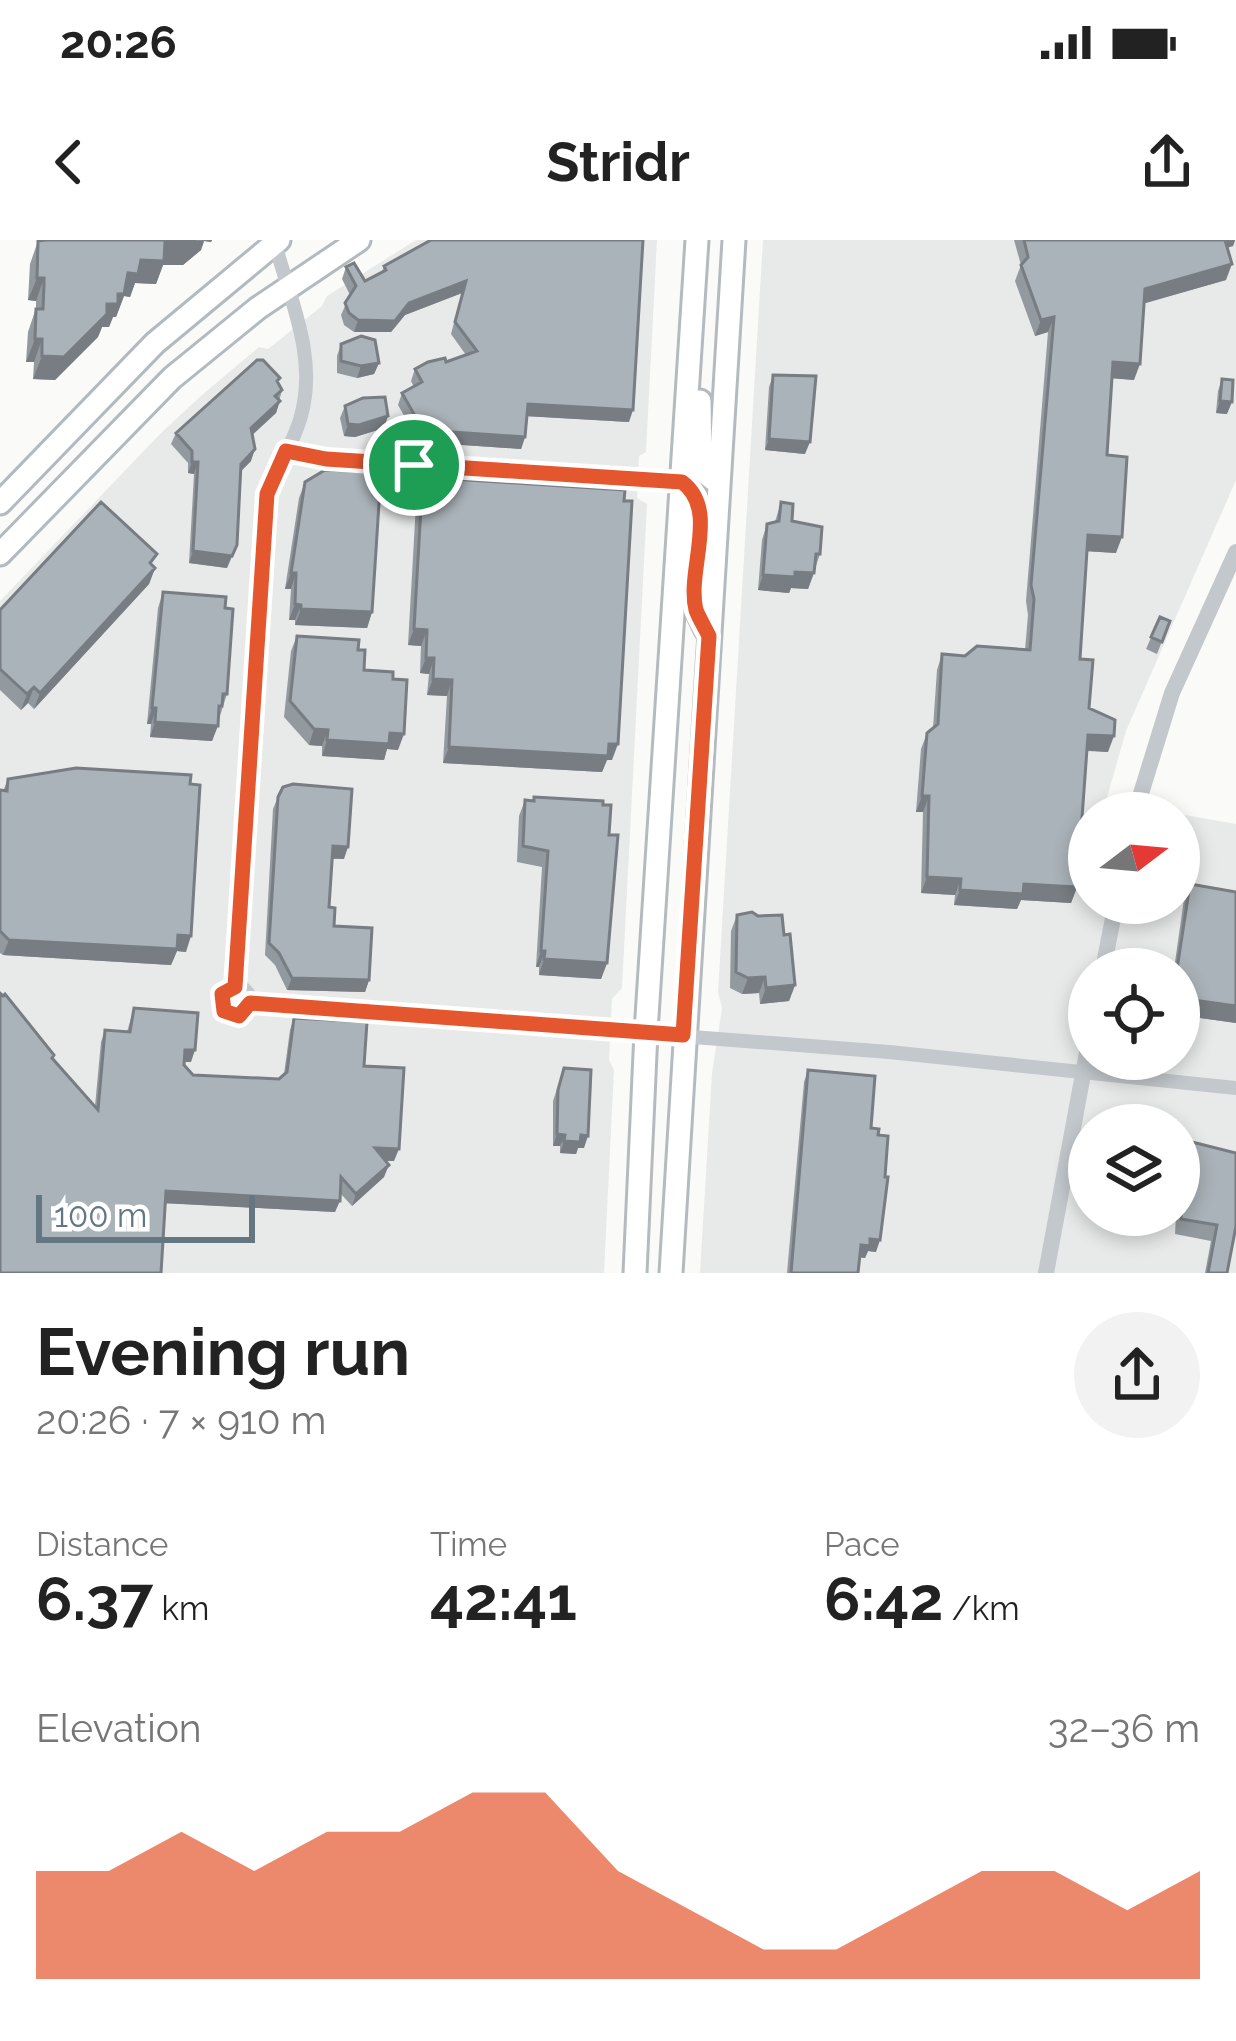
<!DOCTYPE html>
<meta charset="utf-8">
<style>
:root{--surface:#fff;--page:#f2f2f2;--text:#222;--muted:#767676;--accent:#e4572e}
body{margin:0;font-family:Raleway,sans-serif;background:var(--page);color:var(--text);height:100vh;display:flex;flex-direction:column;font-size:45px;white-space:nowrap}
*{box-sizing:border-box;margin:0}
p{font-size:39px;color:var(--muted)}
.icon{flex:none;width:66px;height:66px;fill:none;stroke:currentColor;stroke-width:2;stroke-linecap:round;stroke-linejoin:round}
.map{position:relative;height:1033px;overflow:hidden}
.sheet{display:flex;flex-direction:column;background:var(--surface);flex:1}
.sheet>*{flex:none}
.needle{width:78px;rotate:74deg}
.tools{position:absolute;left:1068px;top:552px;display:grid;gap:24px}
.tools a{display:grid;place-items:center;width:132px;height:132px;border-radius:50%;background:var(--surface);box-shadow:0 6px 18px #0003;font-size:60px}
.scale{position:absolute;left:36px;bottom:30px;width:219px;box-sizing:border-box;padding-left:12px;border:6px solid #657683;border-top:0;font-size:33px;line-height:42px;white-space:nowrap;color:#657683;-webkit-text-stroke:9px #fff;paint-order:stroke}
.pin{position:absolute;display:grid;place-items:center;width:102px;height:102px;color:#fff;margin:-51px;border:6px solid #fff;border-radius:50%;box-shadow:0 3px 12px #0007}
.round{display:grid;place-items:center;flex:none;width:126px;height:126px;border-radius:63px;background:var(--page)}
.overview{display:flex;align-items:center;justify-content:space-between;height:204px;padding:0 36px}
h1{font-size:66px;font-weight:700;line-height:90px}
.stats{display:grid;grid-template-columns:repeat(3,1fr);gap:18px;height:204px;padding:12px 36px}
.stats div{display:grid;align-content:center}
.stats b{font-size:60px;font-weight:700}
.stats small{font-size:33px;font-weight:400}
.stats p{font-size:33px}
.chart{height:336px;padding:24px 36px}
.chart p{display:flex;justify-content:space-between}
.chart svg{width:100%;height:216px;margin-top:12px;fill:var(--accent);opacity:.7}
.status{display:flex;justify-content:space-between;align-items:center;height:84px;padding:0 60px;background:var(--surface);direction:ltr}
.status svg{height:33px;fill:currentColor}
header{display:flex;justify-content:space-between;align-items:center;height:156px;padding:0 36px;background:var(--surface);font-size:54px;font-weight:700}
.map>svg:first-child{display:block}
.built{fill:#e8e9e9;fill-rule:evenodd}
.lines{fill:none;stroke-linecap:round;stroke-linejoin:round}
.secondary-casing{stroke:#b3babf;stroke-width:27}
.primary-casing{stroke:#b5babe;stroke-width:27}
.minor{stroke:#c3c8cc;stroke-width:14}
.tertiary{stroke:#c3c8cc;stroke-width:16}
.secondary{stroke:#fff;stroke-width:21}
.primary{stroke:#fff;stroke-width:21}
.wall{fill:#929a9f}
.shaded-wall{fill:#777d82}
.building{fill:#aab3b9;stroke:#777d82;stroke-width:3}
.route-casing{stroke:#fff;stroke-width:24}
.route{stroke:#e4572e;stroke-width:15}
</style>
<div class="status"><b>20:26</b><svg viewBox="0 0 49 12"><path d="M0 12V9h3v3zM5 12V6h3v6zM10 12V3h3v9zM15 12V0h3v12zM26 1h20v11H26zM47 4h2v5h-2z"/></svg></div>
<header><svg class="icon" aria-label="back" viewBox="0 0 24 24"><path d="M15 5l-7 7 7 7"/></svg>Stridr<svg class="icon" aria-label="share" viewBox="0 0 24 24"><path d="M12 15V3M7 8l5-5 5 5M5 13v7h14v-7"/></svg></header>
<div class="map">
<svg width="1236" height="1033" viewBox="0 0 1236 1033">
<rect width="100%" height="100%" fill="#fafaf8"/>
<path class="built" d="M416 0H657L646 212 639 216 637 258 647 264 622 748 612 759 609 820 614 830 604 1033H0V361L161 193 202 155 259 107 268 109 322 66 327 56Z
M763 0H1236V240L1126 491 1106 561 1172 573H1089V663H1179V574L1236 584V1033H700L712 833 722 768 718 752ZM1089 729H1179V819H1089ZM1089 885H1179V975H1089Z"/>
<g class="lines">
<g class="secondary-casing">
<path id="secondary" d="M0 263 155 103 279 0
M0 314 172 138 258 68 359 0"/>
</g>
<g class="primary-casing">
<path id="primary" d="M700 161 701 230 719 244
M682 242 697 257 699 272 695 367 706 390
M635 1033 646 792 697 0
M671 1033 734 0"/>
</g>
<path class="minor" d="M286 211 326 219 682 242
M220 761a15 15 0 1 1 30 0a15 15 0 1 1-30 0Z
M235 747 267 254C278 228 294 202 301 176 318 116 289 57 274 0
M250 763 889 812 1236 848"/>
<path class="tertiary" d="M1135 573 1172 453 1236 312
M1103 729 1116 663
M1046 1033 1089 802"/>
<use href="#secondary" class="secondary"/>
<use href="#primary" class="primary"/>
</g>
<path class="wall" d="M44 0H212L211 2 204 1 201 10 183 25H163L156 44 135 43 130 57 124 56 116 77H113L109 87H102L98 97 55 140 33 139 34 122H26L28 92 36 68V61L28 60 30 24 38 1Z
M431 0 629 182 527 176 525 197 521 209 419 202 398 165 402 153 414 147 411 141 415 129 466 115 451 94 462 53 405 75 391 92H354L344 85 341 75 350 55 342 39 346 27 365 41 382 32 384 26Z
M1014 0H1235L1233 6 1227 8 1226 40 1144 63 1134 140 1112 138 1107 215 1116 313 1087 311 1080 419 1089 468 1108 512 1087 511 1077 647 1071 663 1021 660 1017 669 954 665 955 655 921 653 923 572H916L921 509 927 493 933 488 937 430 942 414 965 416 1025 410 1028 375 1026 361 1048 92 1035 96 1015 41 1021 25Z
M341 104 379 123 374 134 357 138 337 133V116Z
M773 135 805 214 765 210 769 147Z
M280 138 278 143 282 150 276 173 252 194 251 221 240 232 227 328 189 323 194 234 188 233V223L171 204 176 193Z
M1222 139 1227 174 1216 173 1218 151Z
M345 166 384 188 355 197 344 196 340 178Z
M436 238 612 520H607L602 532 443 523 447 456 427 455 429 434 420 433 421 406 408 405 416 264 422 249H432Z
M305 242 372 372 367 388 295 385V380H289L291 349H285L299 258Z
M781 262 792 281 820 314 808 349 791 348 789 353 758 350 762 300 767 284 775 282Z
M153 326 155 328 149 344 34 469 28 463 21 470 0 450V370Z
M163 352 225 368 227 454 212 501 150 497 151 484H147L158 368Z
M1160 377 1170 381 1157 414 1146 409Z
M297 396 358 410 364 430 398 510 387 509 384 520 322 516V506L309 505 284 477 291 411Z
M8 539 186 712 177 711 171 725 3 715 0 713V550L3 551Z
M278 557 344 619H332L329 667 334 686 369 740 365 752 287 750 275 725 265 715 273 569Z
M534 557 609 595 607 723 601 739 539 735V727H536L542 627 517 622 519 576 525 560 533 561Z
M1190 644 1236 652V783L1179 775V729H1174L1184 659Z
M737 675 784 695 795 745 789 761 760 764 759 753 742 754 730 748 731 691Z
M134 768 191 822H184V825L193 835 279 839 284 834 290 790 294 778 364 826 394 921H386L384 937 352 966 340 953 335 972 165 963 53 819 95 866 101 802 105 790 127 792Z
M564 828 584 908H578L576 914 560 913V906H553V861Z
M808 830 871 888 876 1012 868 1011 865 1018 860 1017 858 1033H787L804 842Z
M1192 902 1236 913 1227 1033H1205L1211 1001 1175 994 1176 975H1179V914L1187 915Z"/>
<path class="shaded-wall" d="M212 0 211 2 204 1 201 10 183 25H163L156 44 135 43 130 57 124 56 116 77H113L109 87H102L98 97 55 140 33 139 42 116 107 64 128 33 141 20 165 2Z
M1221 0H1235L1233 6 1217 10Z
M1232 24 1226 40 1139 65 1145 49Z
M37 38H44L36 61 28 60Z
M466 41 462 53 405 75 391 92H354L358 80Z
M1054 77 1048 92 1035 96 1041 80Z
M35 99H42L34 122H26Z
M1113 122 1140 124 1134 140 1108 138Z
M379 123 374 134 357 138 361 126Z
M280 161 276 173 247 200 251 188Z
M1220 161 1232 162 1227 174 1216 173Z
M528 164 633 170 629 182 523 176Z
M388 176 384 188 355 197 344 196 348 184Z
M423 190 525 197 521 209 419 202Z
M769 199 810 202 805 214 765 210Z
M255 209 251 221 236 236 241 224Z
M192 222H198L194 234 188 233Z
M1088 295 1122 297 1116 313 1083 311Z
M237 305 227 328 189 323 193 311Z
M155 328 149 344 34 469 40 453Z
M795 332 814 333 808 349 791 348 789 353 758 350 763 335Z
M291 333H296L291 349H285Z
M295 364 301 365 295 380H289Z
M301 369 372 372 367 388 295 385Z
M414 389 427 390 421 406 408 405Z
M426 418H434L429 434 420 433Z
M433 439 452 440 447 456 427 455Z
M34 447 28 463 21 470 27 454Z
M152 468H156L151 484H147Z
M155 482 218 486 212 501 150 497Z
M314 489 328 490 322 506 309 505Z
M390 493 404 494 398 510 387 509 384 520 322 516 327 500Z
M1088 495 1114 496 1108 512 1082 510Z
M618 504 612 520H607L602 532 443 523 449 507Z
M922 556H929L923 572H916Z
M333 606 348 607 344 619 329 618Z
M927 637 961 639 955 655 921 653Z
M1024 644 1077 647 1071 663 1021 660 1017 669 954 665 960 650Z
M178 695 191 696 186 712 177 711 171 725 3 715 9 700Z
M541 711H545L539 727H536Z
M544 719 607 723 601 739 539 735Z
M765 737 759 753 742 754 748 738Z
M292 738 369 740 365 752 287 750Z
M795 745 789 761 760 764 766 748Z
M1179 758 1236 766V783L1179 775Z
M185 810H195L191 822H181Z
M557 894 565 895 560 906H553Z
M581 895 588 896 584 908H578L576 914 560 913 564 901Z
M375 908 399 909 394 921 371 920Z
M389 925 384 937 352 966 356 954Z
M166 951 340 961 335 972 161 963Z
M870 999 880 1000 876 1012 868 1011 865 1018 856 1017 861 1005Z"/>
<path class="building" d="M46 0H194L191 2H165L164 21 141 20 138 34 128 33 124 54H118V64H107V74L64 117 42 116V99H35L36 69H43L44 45V38H37L38 1Z
M431 0H643L633 170 528 164 525 197 423 190 402 153 422 142 415 129 428 122 445 118 446 122 477 111 455 82 466 41 409 63 395 81 358 80 349 73 345 63 356 46 346 27 354 23 365 41 386 30 384 26Z
M1024 0H1225L1232 24 1145 49 1140 124 1113 122 1107 215 1127 217 1122 297 1088 295 1080 419 1093 420 1089 468 1115 480 1114 496 1088 495 1077 647 1024 644 1023 654 960 650 961 639 927 637 929 556H922L927 493 938 484 942 414 965 416 977 406 1030 410 1034 359 1031 345 1054 77 1041 80 1021 25 1028 17Z
M361 96 375 100 379 123 361 126 341 121V104Z
M257 120H263L280 138 277 141 282 150 275 156 280 161 251 188 255 209 241 224 237 305 232 316 193 311 198 222H192V211L176 193Z
M773 135 816 136 810 202 769 199Z
M1222 139 1233 140 1232 162 1220 161Z
M385 157 388 176 359 185 348 184 345 166 363 158Z
M325 230 375 232 374 248H380L372 372 301 369V365L295 364 296 333H291L305 242Z
M436 238 625 250 624 261H632L618 504H609L608 516 449 507 452 440 433 439 434 418H426L427 390 414 389 422 249H436Z
M101 262 157 314 150 323 155 328 40 453 34 447 27 454 0 429V370Z
M781 262 793 264 792 281 822 287 820 314H816L814 333 795 332V337L763 335 767 284 779 281Z
M163 352 226 357 225 368 233 369 227 454H223L222 466H219L218 486 155 482 156 468H152Z
M1160 377 1170 381 1162 402 1151 397Z
M297 396 359 400 358 410H365L364 430 393 432V439L407 440 404 494 390 493 389 504 327 500 328 490 314 489 290 461Z
M76 528 191 535 190 544 200 545 191 696 178 695 177 709 9 700 0 691V550L7 551 8 539Z
M293 544 352 549 348 607 333 606 329 667 335 668 334 686 372 688 369 740 292 738 279 713 269 703 278 557 283 547Z
M534 557 603 561V565H611L609 595H618L607 723 544 719 545 711H541L548 611 523 606 525 560 534 561Z
M1190 644 1236 652V766L1179 758V729H1177Z
M752 672 758 676 782 675 784 695 790 694 795 745 766 748 765 737 748 738 736 732 737 675Z
M0 753 3 756 5 754 54 815 52 818 98 870 105 790 130 792 134 768 198 773 195 810H185L184 825 193 835 279 839 287 832 294 778 367 782 364 826 404 828 399 909 375 908 389 925 356 954 341 937 340 961 166 951 161 1033H0Z
M564 828 591 830 588 896 581 895 580 902 564 901 565 895 557 894 558 850Z
M808 830 875 836 871 888 879 889 878 895 888 896 885 937H888L880 1000 870 999V1006L861 1005 858 1033H791Z
M1192 902 1236 913V986L1227 1033H1208L1217 985 1181 979 1182 958 1179 957V914L1190 916Z"/>
<g class="lines">
<g class="route-casing">
<path id="route" d="M286 211 326 219 682 242C720 270 686 330 696 370 699 378 705 388 709 396L683 795 250 763 239 776 224 771 222 754 235 747 267 254Z"/>
</g>
<use href="#route" class="route"/>
</g>
</svg>
<div class="tools">
<a><svg class="needle" viewBox="-14 -14 28 28"><path d="M0-13l5 13h-10z" fill="#e53935"/><path d="M0 13l5-13h-10z" fill="#767676"/></svg></a>
<a><svg class="icon" aria-label="locate" viewBox="0 0 24 24"><circle cx="12" cy="12" r="6"/><path d="M12 2v4M12 18v4M2 12h4M18 12h4"/></svg></a>
<a><svg class="icon" aria-label="layers" viewBox="0 0 24 24"><path d="M12 4l9 5-9 5-9-5zM3 14l9 5 9-5"/></svg></a>
</div>
<div class="scale">100 m</div>
<div class="pin" style="left:414px;top:225px;background:#1e9e55"><svg class="icon" aria-label="arrive" viewBox="0 0 24 24"><path d="M6 21V4h12l-3 4 3 4H6"/></svg></div>
</div>
<section class="sheet">
<div class="overview"><div><h1>Evening run</h1><p>20:26 · 7 × 910 m</p></div><a class="round"><svg class="icon" aria-label="share" viewBox="0 0 24 24"><path d="M12 15V3M7 8l5-5 5 5M5 13v7h14v-7"/></svg></a></div>
<div class="stats">
<div><p>Distance</p><b>6.37<small> km</small></b></div>
<div><p>Time</p><b>42:41</b></div>
<div><p>Pace</p><b>6:42<small> /km</small></b></div>
</div>
<div class="chart"><p><span>Elevation</span>32–36 m</p>
<svg viewBox="0 0 160 44" preserveAspectRatio="none"><path d="M0 44V22L10 22L20 14L30 22L40 14L50 14L60 6L70 6L80 22L90 30L100 38L110 38L120 30L130 22L140 22L150 30L160 22V44z"/></svg>
</div>
</section>
